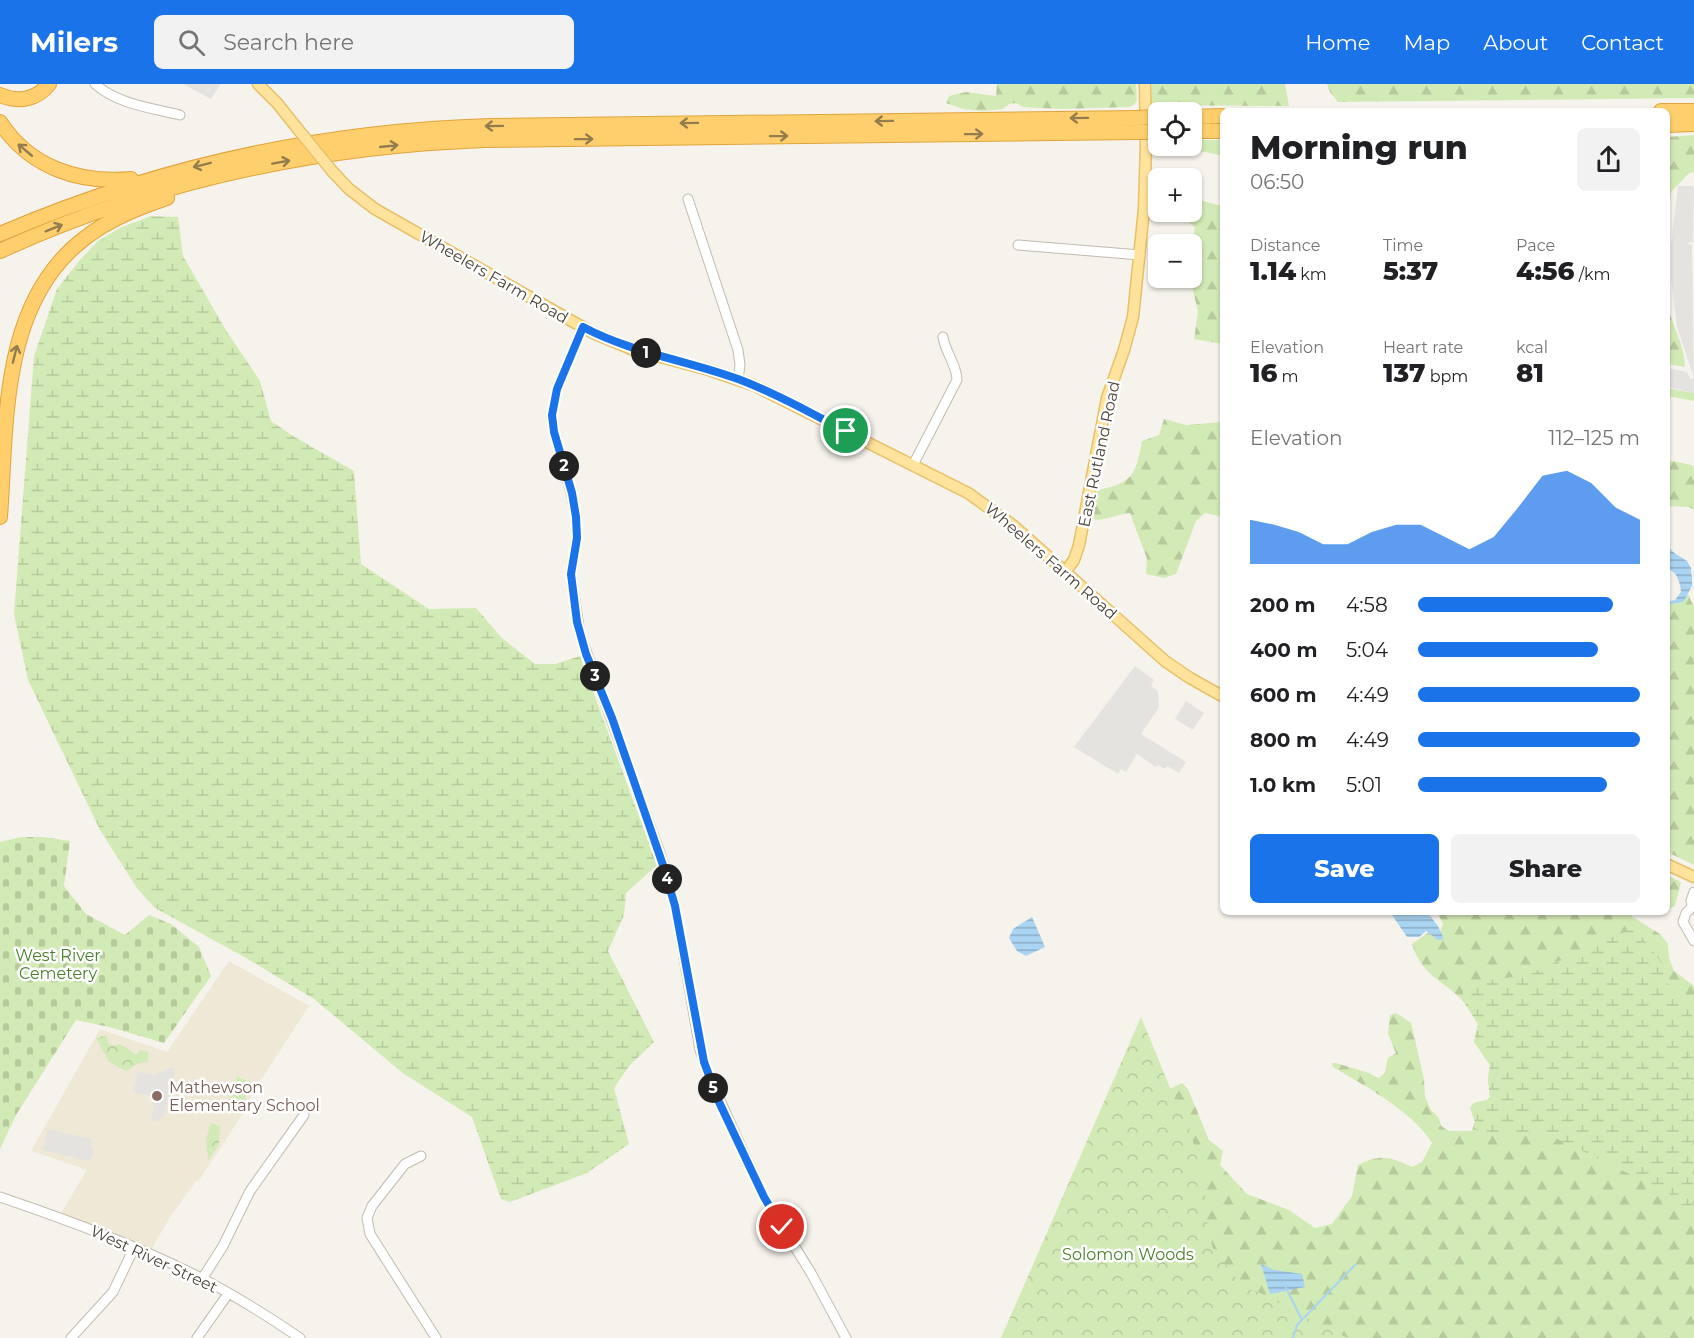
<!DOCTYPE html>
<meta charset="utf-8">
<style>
:root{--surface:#fff;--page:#f2f2f2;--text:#202124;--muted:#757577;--accent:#1a73e8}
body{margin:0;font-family:Montserrat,sans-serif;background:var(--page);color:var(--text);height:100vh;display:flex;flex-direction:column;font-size:22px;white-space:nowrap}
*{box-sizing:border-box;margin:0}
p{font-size:20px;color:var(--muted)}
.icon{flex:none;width:33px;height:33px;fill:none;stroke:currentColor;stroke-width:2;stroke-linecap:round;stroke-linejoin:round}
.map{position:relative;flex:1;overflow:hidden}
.side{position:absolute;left:1220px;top:24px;width:450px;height:807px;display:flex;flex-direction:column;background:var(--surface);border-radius:9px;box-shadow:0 2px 4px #0004}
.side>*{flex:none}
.buttons{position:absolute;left:1148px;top:18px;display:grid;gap:12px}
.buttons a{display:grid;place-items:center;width:54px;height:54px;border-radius:9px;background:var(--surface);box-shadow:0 2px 4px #0004;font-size:30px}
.pin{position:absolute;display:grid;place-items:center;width:51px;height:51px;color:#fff;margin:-26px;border:3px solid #fff;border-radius:50%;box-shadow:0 2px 6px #0007}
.km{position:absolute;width:30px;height:30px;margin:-15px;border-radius:50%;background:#222;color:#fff;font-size:16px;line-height:30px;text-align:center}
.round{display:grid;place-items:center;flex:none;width:63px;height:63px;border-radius:9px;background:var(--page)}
.head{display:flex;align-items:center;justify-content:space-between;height:102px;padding:0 30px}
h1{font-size:33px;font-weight:800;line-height:45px}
.stats{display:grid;grid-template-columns:repeat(3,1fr);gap:9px;height:102px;padding:6px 30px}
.stats div{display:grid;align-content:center}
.stats b{font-size:26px;font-weight:800}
.stats small{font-size:16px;font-weight:400}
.stats p{font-size:16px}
.chart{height:168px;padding:12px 30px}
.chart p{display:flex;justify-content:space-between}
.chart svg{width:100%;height:108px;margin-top:6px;fill:var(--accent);opacity:.7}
.cta{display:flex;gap:12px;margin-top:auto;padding:12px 30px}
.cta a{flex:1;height:69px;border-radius:9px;background:var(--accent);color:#fff;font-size:24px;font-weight:800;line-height:69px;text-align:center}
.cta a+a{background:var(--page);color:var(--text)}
ul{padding:0 30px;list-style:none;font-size:20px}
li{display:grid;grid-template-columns:96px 72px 1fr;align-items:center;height:45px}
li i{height:15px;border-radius:8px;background:var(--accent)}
header{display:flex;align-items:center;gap:36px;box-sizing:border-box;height:84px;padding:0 30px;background:var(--accent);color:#fff}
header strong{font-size:28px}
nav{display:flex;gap:33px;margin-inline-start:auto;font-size:21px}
.search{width:420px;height:54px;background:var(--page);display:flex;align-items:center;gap:15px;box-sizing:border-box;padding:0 21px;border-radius:9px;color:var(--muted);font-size:22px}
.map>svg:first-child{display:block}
.education{fill:#efe8d6}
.grass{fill:url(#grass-tufts)}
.forest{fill:url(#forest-firs)}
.wetland{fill:url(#wetland-marsh)}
.cemetery{fill:url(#cemetery-stones)}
.park{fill:url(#park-crowns)}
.garden{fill:#d2eab5}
.parking{fill:#e5e3e0}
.water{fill:url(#water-rules)}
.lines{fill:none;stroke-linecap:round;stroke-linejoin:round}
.stream{stroke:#a9d4f2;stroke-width:2}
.minor-casing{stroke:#c2bbae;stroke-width:11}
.major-casing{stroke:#e6c16a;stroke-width:13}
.highway-casing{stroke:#e0a43c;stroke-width:16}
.minor{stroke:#fff;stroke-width:9}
.major{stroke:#ffe39c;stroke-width:10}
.highway{stroke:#ffcf6e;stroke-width:14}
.major-bridge-casing{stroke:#e6c16a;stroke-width:13;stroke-linecap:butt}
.highway-bridge-casing{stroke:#e0a43c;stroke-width:16;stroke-linecap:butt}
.major-bridge{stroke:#ffe39c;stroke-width:10}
.highway-bridge{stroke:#ffcf6e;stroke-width:14}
.oneway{stroke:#937c4e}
.route-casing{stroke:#fff;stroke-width:12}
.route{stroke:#1a73e8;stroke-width:8}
.education-dot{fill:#8d6e63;stroke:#fff;stroke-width:2}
.labels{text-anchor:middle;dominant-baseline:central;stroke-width:5;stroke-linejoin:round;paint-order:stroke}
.street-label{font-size:16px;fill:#4b4439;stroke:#fff}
.park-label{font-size:16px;fill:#4a7f2a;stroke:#fff}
.education-label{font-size:16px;fill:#785e54;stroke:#fff;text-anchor:start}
</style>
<header>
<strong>Milers</strong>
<div class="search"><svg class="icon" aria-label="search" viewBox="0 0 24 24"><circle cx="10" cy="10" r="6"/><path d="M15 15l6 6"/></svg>Search here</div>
<nav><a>Home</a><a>Map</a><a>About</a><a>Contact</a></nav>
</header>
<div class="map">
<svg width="1694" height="1254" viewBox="0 0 1694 1254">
<defs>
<pattern id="grass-tufts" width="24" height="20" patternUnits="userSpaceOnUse" patternTransform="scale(1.5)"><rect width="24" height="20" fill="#d2eab5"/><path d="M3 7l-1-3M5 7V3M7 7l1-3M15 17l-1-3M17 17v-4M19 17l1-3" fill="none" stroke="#b6ca9c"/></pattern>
<pattern id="forest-firs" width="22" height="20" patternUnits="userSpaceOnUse" patternTransform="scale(1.5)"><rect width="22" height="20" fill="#d2eab5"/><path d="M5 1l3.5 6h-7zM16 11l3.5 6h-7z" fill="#b6ca9c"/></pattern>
<pattern id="wetland-marsh" width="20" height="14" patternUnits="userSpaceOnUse" patternTransform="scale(1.5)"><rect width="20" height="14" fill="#d2eab5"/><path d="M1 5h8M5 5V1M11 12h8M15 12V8" fill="none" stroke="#b6ca9c"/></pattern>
<pattern id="cemetery-stones" width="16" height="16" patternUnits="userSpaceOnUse" patternTransform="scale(1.5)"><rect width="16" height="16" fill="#d2eab5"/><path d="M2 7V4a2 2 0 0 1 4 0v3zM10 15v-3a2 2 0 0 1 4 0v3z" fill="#b6ca9c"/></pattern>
<pattern id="park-crowns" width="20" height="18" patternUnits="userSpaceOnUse" patternTransform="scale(1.5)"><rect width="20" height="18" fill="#d2eab5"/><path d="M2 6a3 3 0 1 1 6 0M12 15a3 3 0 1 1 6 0" fill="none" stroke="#b6ca9c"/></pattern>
<pattern id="water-rules" width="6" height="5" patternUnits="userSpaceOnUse" patternTransform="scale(1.5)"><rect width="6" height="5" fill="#a9d4f2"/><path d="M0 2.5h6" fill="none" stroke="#8caec5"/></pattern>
</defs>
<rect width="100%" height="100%" fill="#f6f3ec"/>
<path class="education" d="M229 877 309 922 259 999 245 1023 246 1025 198 1098 196 1097 170 1133 151 1166 61 1129 87 1086 31 1067 100 945 167 968Z"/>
<path class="grass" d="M1666 304 1694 309V317L1667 312Z"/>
<path class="forest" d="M997 0H1136L1137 16 1134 21 1129 23 1062 25 1023 23 1016 19 1009 20 1003 25 982 27 963 25 946 19 949 12 966 8 996 12Z
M1152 0H1285L1289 22 1151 21Z
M1327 0H1694V14L1338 18 1330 8Z
M1694 51V88L1689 89 1671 108 1667 138V53Z
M1151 56H1158V62H1191V56H1222V72C1199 64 1175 68 1151 62Z
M1191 114 1222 122V260L1194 255 1198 227 1192 203 1179 194H1191V163L1195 143 1185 136 1152 137 1148 133 1149 120 1158 116V128H1191Z
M1666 215C1670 238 1685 260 1685 283L1667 280Z
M1164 335 1186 341 1222 338V433L1205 429 1196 437 1176 490 1164 494 1146 490 1147 475 1130 429C1115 430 1105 438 1092 435L1094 407C1131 399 1135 395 1142 357L1159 351Z
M1667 376 1692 381 1694 385V426L1689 423 1667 422Z
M1688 510 1694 523V781L1667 768 1666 520 1680 519Z
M1667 791 1681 798 1675 822 1667 826Z
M1437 828H1635L1631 832 1660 850 1668 860 1669 874 1674 887 1694 902V1254H1055L1157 1021 1170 1005 1182 999 1188 1005 1209 1056 1223 1067 1220 1081 1247 1110 1289 1126 1315 1144 1332 1140 1352 1112 1358 1081C1380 1070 1389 1072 1412 1083L1422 1078 1432 1059C1412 1027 1365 1002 1333 983L1332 979H1336L1369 989 1378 994C1388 990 1385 982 1388 974L1396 969 1388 950 1390 931 1396 929 1411 939 1424 995 1425 1013 1431 1026 1439 1034 1441 1042 1449 1047H1472L1475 1038 1470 1024 1474 1019 1487 1016 1490 1013 1488 995 1490 981 1474 958 1478 940C1473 933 1469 923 1462 916 1442 895 1422 892 1412 860L1429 848 1444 855 1440 848 1443 840Z"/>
<path class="wetland" d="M151 132 178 133 183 172 227 248 260 297 271 337 293 352 354 387 361 480 429 525 476 524 502 554 535 580H555L580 572 657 781 626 809 624 831 608 867 654 958 629 982 614 1004 629 1060 587 1089 510 1118 501 1115 472 1033 404 990 314 915 246 874 155 824 137 804 100 746 28 596 14 530 34 272 57 205 79 177 98 157 122 143Z
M1631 845H1636L1663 881 1664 895 1687 920 1694 936 1693 1138 1669 1109 1547 1050 1496 1051 1474 1044 1475 1038 1470 1024 1474 1019 1487 1016 1490 1013 1488 995 1490 981 1474 958 1478 940 1463 917V907L1476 898 1527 891Z"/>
<path class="cemetery" d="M21 753H44L70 757 64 802 86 830 125 851 149 831 171 840 199 863 211 892 164 959 109 943 76 936 16 1031 0 1065V758Z"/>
<path class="park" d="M1141 933 1177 1021 1190 1046 1205 1104 1208 1149 1213 1164 1243 1203 1260 1209 1316 1239 1348 1254H1001Z
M106 951 109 960 116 962 119 960 127 964 136 971 140 966 148 968V978L139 979 126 987 109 978 96 954Z
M211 1039 220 1042 219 1060 208 1077 206 1055Z"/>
<path class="garden" d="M237 993 251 998 242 1024 228 1019Z"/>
<path class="parking" d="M183 0H220V1L211 15Z
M1678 102H1693L1694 105 1693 158 1686 159 1692 161 1694 309 1667 303V284L1687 288 1690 295 1694 294 1677 243 1671 195V161Z
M1135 582 1154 596 1151 602 1158 607 1159 623 1141 650 1186 678 1179 689 1167 682 1165 685 1158 681 1156 683 1137 670 1126 688 1121 685 1118 690 1074 663Z
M1186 617 1204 629 1193 646 1175 635Z
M170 984 175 985 164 1033 160 1034 159 1038 151 1036 156 1013 133 1008 138 988 154 991Z
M48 1045 91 1055 90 1061 93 1063V1071L89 1077 43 1066Z"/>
<path class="water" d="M1666 459 1673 468 1687 477 1691 484 1692 495V502L1684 517 1680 519 1667 520V518L1675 516 1681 508C1680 498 1677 487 1667 485Z
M1390 828H1427L1438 842 1444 855 1438 856 1426 847 1419 853H1407Z
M1032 833 1045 863 1026 872 1017 867 1009 854 1013 845Z
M1261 1180 1274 1186 1302 1190 1305 1203 1270 1210Z"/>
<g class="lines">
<path class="stream" d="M1286 1204 1302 1236
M1293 1254 1297 1241 1355 1181"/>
<g class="minor-casing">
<path id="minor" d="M95 0C117 20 152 24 180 31
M688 115 738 266 740 281 738 295
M1018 161 1140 171
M583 243 557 305 552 331 554 348 571 409 576 433 577 454 571 490 580 550 660 769 675 822 700 966 709 992 764 1113 811 1189 846 1254
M913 381 957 296C957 281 945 268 943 253
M1694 821 1686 829 1683 838 1694 857
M1692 822 1691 817 1694 808
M421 1072 405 1080 372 1122 367 1134 370 1150 436 1254
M0 1113C65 1135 131 1159 193 1190 230 1208 266 1231 300 1254
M202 1195 223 1162 250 1107 304 1031
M71 1254 113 1208 134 1164
M197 1254 228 1210"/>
</g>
<g class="major-casing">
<path id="major" d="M258 0 277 19 297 44
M332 87 349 105 375 125 593 249 631 265 709 286 753 301 968 409 1014 442 1165 577 1190 594 1222 612
M1065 488 1074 476 1079 461 1107 314 1124 266 1133 233 1144 125 1146 61 1145 0
M1666 780 1694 793"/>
</g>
<g class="highway-casing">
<path id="highway" d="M0 11C19 19 36 16 49 0
M1661 27H1694
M1191 33 1222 32
M0 38C29 83 79 100 131 95
M1666 41 1694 40
M1191 47H1222
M0 150C156 83 320 47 491 42L1137 34
M0 167C153 97 319 62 486 56L1137 48
M0 433C7 338 0 218 85 154 109 135 138 124 167 114"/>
</g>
<use href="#minor" class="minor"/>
<use href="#major" class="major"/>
<use href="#highway" class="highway"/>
<g class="major-bridge-casing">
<path id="major-bridge" d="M297 44 332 87"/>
</g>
<g class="highway-bridge-casing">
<path id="highway-bridge" d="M1137 34 1153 33
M1137 48H1153"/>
</g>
<use href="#major-bridge" class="major-bridge"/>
<use href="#highway-bridge" class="highway-bridge"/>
</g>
<defs><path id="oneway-shaft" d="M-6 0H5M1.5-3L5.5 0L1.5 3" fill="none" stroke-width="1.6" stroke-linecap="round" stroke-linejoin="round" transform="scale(1.5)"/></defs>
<g class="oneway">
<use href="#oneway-shaft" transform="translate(1079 34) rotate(179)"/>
<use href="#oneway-shaft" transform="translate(884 37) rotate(179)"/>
<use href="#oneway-shaft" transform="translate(689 39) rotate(179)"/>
<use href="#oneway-shaft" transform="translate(494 42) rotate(179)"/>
<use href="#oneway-shaft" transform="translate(974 50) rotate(-1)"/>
<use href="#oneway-shaft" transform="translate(779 52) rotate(-1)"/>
<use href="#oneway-shaft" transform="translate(584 55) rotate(-1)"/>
<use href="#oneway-shaft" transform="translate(389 62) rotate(-6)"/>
<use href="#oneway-shaft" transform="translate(25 66) rotate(-140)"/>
<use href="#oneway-shaft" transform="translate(281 78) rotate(-10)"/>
<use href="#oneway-shaft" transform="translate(202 81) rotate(166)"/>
<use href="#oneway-shaft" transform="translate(54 144) rotate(-22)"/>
<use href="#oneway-shaft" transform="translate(15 270) rotate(-76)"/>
</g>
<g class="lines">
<g class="route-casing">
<path id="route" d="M782 1143 764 1113 719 1018 704 978 675 822 664 784 612 634 586 570 577 538 571 490 577 454 576 433 572 409 554 348 552 331 557 305 583 243C632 269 686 276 738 295 776 309 810 329 846 347"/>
</g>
<use href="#route" class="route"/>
</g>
<circle class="education-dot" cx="157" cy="1012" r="6"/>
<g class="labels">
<g class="street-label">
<text transform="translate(494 193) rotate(30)">Wheelers Farm Road</text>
<text transform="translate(1099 370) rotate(-78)">East Rutland Road</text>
<text transform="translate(1051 477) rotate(41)">Wheelers Farm Road</text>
<text transform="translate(154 1175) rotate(25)">West River Street</text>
</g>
<g class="park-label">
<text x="58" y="871">West River<tspan x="58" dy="18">Cemetery</tspan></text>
<text x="1128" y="1170">Solomon Woods</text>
</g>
<g class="education-label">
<text x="169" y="1003">Mathewson<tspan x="169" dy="18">Elementary School</tspan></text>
</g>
</g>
</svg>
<div class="buttons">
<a><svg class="icon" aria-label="locate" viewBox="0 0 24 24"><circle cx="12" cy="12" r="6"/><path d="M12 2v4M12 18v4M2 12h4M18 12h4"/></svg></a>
<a>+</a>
<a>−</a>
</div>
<div class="pin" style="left:846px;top:347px;background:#1e9e55"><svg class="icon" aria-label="arrive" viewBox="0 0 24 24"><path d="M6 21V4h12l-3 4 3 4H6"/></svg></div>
<div class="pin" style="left:782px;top:1143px;background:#d93025"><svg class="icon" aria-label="check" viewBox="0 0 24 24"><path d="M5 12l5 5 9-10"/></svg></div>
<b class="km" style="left:646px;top:269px">1</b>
<b class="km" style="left:564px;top:382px">2</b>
<b class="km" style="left:595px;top:592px">3</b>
<b class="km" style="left:667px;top:795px">4</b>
<b class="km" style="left:713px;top:1004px">5</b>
<section class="side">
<div class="head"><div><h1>Morning run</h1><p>06:50</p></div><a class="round"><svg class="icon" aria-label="share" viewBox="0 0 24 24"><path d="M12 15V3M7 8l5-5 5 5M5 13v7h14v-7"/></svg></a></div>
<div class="stats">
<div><p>Distance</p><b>1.14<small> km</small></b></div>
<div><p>Time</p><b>5:37</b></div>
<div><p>Pace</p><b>4:56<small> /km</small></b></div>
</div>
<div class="stats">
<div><p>Elevation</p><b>16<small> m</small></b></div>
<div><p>Heart rate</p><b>137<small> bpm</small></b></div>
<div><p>kcal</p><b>81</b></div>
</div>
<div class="chart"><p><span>Elevation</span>112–125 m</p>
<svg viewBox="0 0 160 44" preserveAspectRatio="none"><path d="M0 44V26L10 28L20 31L30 36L40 36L50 31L60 28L70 28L80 33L90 38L100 33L110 21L120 8L130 6L140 11L150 21L160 26V44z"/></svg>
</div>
<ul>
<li><b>200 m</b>4:58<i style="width:88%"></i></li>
<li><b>400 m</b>5:04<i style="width:81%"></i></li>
<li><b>600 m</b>4:49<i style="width:100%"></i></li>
<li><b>800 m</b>4:49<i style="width:100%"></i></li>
<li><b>1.0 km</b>5:01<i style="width:85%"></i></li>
</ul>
<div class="cta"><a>Save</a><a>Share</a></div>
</section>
</div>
